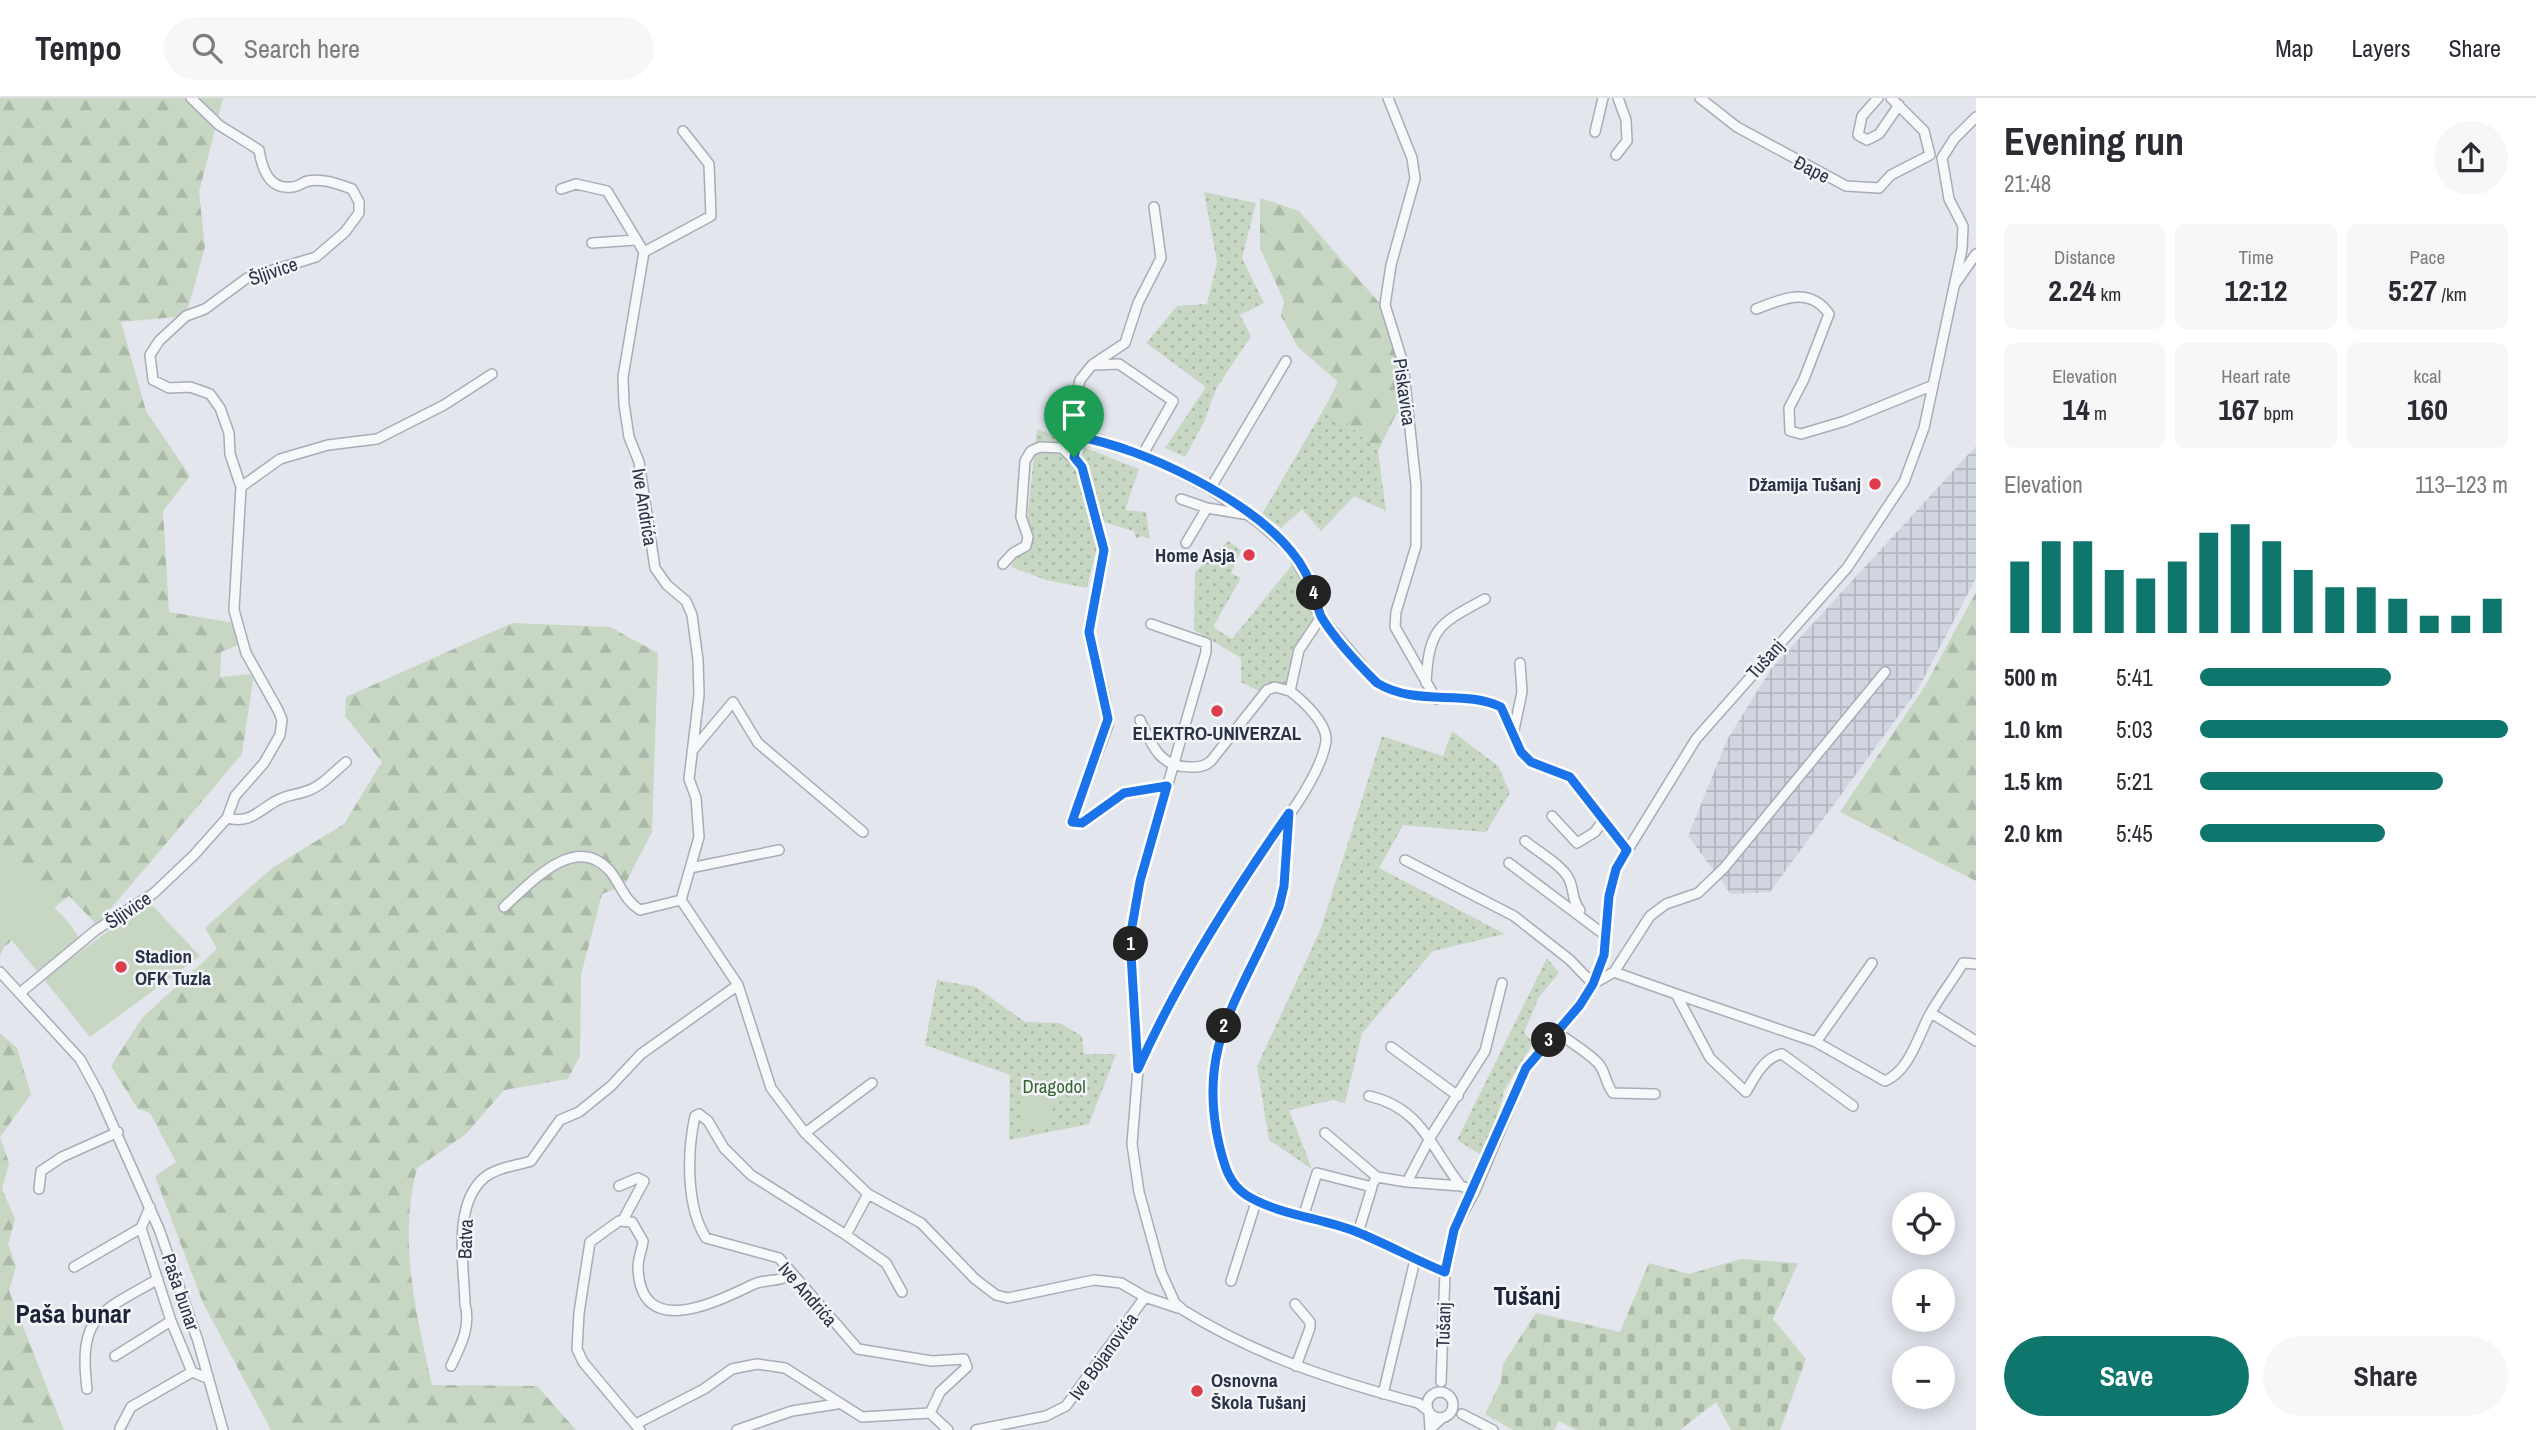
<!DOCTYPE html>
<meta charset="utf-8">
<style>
:root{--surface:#fff;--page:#f7f7f7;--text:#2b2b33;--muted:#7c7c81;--line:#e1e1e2;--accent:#0f766e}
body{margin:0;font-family:"Archivo Narrow",sans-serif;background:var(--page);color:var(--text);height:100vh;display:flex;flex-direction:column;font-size:26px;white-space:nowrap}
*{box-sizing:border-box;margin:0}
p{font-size:23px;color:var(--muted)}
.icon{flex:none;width:38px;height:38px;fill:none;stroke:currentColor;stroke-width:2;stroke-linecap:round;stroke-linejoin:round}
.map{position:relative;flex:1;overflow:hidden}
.sheet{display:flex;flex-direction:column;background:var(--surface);width:560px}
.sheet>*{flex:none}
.tools{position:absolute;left:1892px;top:1094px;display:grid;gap:14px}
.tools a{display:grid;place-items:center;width:63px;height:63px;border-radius:50%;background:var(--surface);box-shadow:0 4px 18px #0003;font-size:35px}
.pin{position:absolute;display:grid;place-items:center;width:60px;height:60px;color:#fff;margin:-72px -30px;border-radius:50% 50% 50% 0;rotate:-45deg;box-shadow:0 0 7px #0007}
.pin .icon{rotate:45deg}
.km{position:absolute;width:35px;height:35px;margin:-18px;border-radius:50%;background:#222;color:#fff;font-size:19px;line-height:35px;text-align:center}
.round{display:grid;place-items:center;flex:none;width:74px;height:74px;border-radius:37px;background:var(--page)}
.overview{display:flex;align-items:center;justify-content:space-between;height:119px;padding:0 28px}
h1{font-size:38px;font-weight:700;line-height:52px}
.stats{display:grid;grid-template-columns:repeat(3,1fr);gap:10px;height:119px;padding:7px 28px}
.stats div{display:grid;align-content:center;border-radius:10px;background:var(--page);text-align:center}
.stats b{font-size:30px;font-weight:700}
.stats small{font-size:19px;font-weight:400}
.stats p{font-size:19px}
.chart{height:196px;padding:14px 28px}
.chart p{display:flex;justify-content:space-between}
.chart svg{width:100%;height:126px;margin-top:7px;stroke:var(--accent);stroke-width:6}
.action{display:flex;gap:14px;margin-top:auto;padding:14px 28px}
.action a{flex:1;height:80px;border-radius:42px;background:var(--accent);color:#fff;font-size:28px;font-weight:700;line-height:80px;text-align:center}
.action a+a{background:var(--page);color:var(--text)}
ul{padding:0 28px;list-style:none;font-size:23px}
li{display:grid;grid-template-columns:112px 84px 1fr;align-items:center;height:52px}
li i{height:18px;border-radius:9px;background:var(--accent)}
header{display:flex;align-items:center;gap:42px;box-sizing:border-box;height:98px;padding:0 35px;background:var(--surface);border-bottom:2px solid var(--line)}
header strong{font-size:33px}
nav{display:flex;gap:38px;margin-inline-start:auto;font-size:24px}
.search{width:490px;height:63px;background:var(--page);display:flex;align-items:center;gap:18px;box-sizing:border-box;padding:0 24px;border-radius:38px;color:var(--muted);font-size:26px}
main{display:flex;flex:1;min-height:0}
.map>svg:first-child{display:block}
.industrial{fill:url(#industrial-grid)}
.grass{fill:url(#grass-dots)}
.forest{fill:url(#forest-firs)}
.cemetery{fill:url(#cemetery-stones)}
.garden{fill:#c7d7c3}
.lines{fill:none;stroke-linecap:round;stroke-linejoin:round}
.minor-casing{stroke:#a7acb8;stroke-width:12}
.minor{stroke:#f6f8fa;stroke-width:9}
.route-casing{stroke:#fff;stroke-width:14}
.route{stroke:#1a73e8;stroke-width:9}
.poi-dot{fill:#dd3d4b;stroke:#f3f5f9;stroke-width:2.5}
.labels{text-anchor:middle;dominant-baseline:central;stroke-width:5;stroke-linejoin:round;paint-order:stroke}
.street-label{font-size:19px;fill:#293247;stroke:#f3f5f9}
.poi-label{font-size:19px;font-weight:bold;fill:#293247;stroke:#f3f5f9;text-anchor:end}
.park-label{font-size:19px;fill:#3a6434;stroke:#f3f5f9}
.district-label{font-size:26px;font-weight:bold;fill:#1b2338;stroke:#f3f5f9}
</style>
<header>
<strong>Tempo</strong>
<div class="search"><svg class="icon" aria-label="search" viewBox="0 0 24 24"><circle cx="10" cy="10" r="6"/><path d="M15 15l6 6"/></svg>Search here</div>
<nav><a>Map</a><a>Layers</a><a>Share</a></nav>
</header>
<main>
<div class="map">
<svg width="1976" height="1332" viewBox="0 0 1976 1332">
<defs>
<pattern id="industrial-grid" width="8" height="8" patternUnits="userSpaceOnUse" patternTransform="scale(1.75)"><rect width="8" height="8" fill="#d1d5df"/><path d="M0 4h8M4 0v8" fill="none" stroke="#b3b7c1"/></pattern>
<pattern id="grass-dots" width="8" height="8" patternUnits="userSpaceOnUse" patternTransform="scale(1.75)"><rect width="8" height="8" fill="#c7d7c3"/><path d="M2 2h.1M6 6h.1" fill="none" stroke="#abb9a9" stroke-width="1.8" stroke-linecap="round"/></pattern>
<pattern id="forest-firs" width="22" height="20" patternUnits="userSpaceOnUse" patternTransform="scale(1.75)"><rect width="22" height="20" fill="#c7d7c3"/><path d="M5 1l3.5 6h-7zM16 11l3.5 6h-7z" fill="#abb9a9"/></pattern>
<pattern id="cemetery-stones" width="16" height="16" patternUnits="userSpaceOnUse" patternTransform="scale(1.75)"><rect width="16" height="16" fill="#c7d7c3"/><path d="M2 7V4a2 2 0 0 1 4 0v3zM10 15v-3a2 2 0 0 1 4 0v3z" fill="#abb9a9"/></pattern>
</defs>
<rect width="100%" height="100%" fill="#e3e6ed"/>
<path class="industrial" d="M1976 348V480L1918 591 1770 794 1731 796 1688 738 1727 642 1771 571Z"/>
<path class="grass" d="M1204 94 1256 105 1242 160 1264 205 1240 217 1251 238 1216 291 1203 326 1185 359 1165 350 1206 289 1146 245 1177 208 1207 206 1217 164Z
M1326 307 1378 353 1386 413 1354 398 1321 433 1302 411 1281 430 1262 416Z
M1037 331 1139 371 1125 412 1146 414 1150 441 1142 438 1136 441 1134 433 1103 424 1087 490 1046 482 1011 469 1025 441Z
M1228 443 1241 452 1231 475 1241 480 1213 529 1232 541 1292 467 1319 522 1299 552 1294 586 1261 594 1241 584V560L1194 532 1195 474Z
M1452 633 1498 668 1510 695 1486 734 1403 727 1379 770 1505 836 1433 853 1362 935 1345 1005 1333 1002 1289 1012 1312 1071 1269 1042 1257 968 1320 833 1382 638 1443 658Z
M1547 860 1559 875 1539 899 1524 934 1533 945 1504 993 1488 1061 1457 1042Z
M937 882 976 889 1025 924 1060 925 1082 938 1084 956H1116L1089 1026 1009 1042 1010 977 925 947Z"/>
<path class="forest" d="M0 0H223L199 94 205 149 186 218 121 224 146 313 190 378 163 413 169 514 235 525 243 545 221 554 220 579 254 576 242 656 97 827 69 798 4 849 0 858Z
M1260 100 1299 113 1396 224 1412 313 1396 316 1378 353 1326 307 1338 284 1298 249 1281 218 1284 203 1260 150Z
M1976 494V783L1840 714 1925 588Z
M512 525 610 529 658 555 652 734 624 788 602 796 581 877 580 958 568 981 504 992 466 1036 417 1070C398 1143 416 1215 432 1287L537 1288 576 1332H271L203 1205 155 1078 176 1064 150 1015 138 1011 111 968 142 920 217 851 205 830 272 770 344 726 382 664 345 618 346 599Z
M0 935 17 950 31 996 0 1039Z
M0 1039 9 1065 2 1091 15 1121 8 1146 16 1168 9 1193 64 1332H0Z"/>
<path class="cemetery" d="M1741 1161 1798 1165 1773 1221 1806 1261 1780 1332H1731L1716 1304 1680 1332H1576L1559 1323 1554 1332H1513L1485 1316 1501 1283 1503 1266 1536 1215 1620 1234 1649 1165 1689 1176Z"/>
<path class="garden" d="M0 751 70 826 80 841 37 873 0 828Z
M149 804 200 858 90 939 43 880Z
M1024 977 1054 978 1052 1029 1022 1028Z"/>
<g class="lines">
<g class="minor-casing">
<path id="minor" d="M1388 0 1412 60 1415 81 1391 167 1385 207 1403 265 1416 387V448L1396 514 1395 529 1436 601
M1700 0 1737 29 1846 88 1879 90 1891 77 1930 57
M1878 0 1862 18 1858 37 1867 42 1879 36 1899 7
M1891 0 1924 33 1930 57
M1595 34 1603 0
M1616 57 1627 43 1626 22 1618 0
M561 91 576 86 607 93 644 154 623 279 624 306 629 339 639 364 655 470 667 487 686 503 692 517 698 562 699 597 689 681 696 700 699 739 681 802
M592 145 636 142
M644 154 711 118 709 66 683 33
M1955 186 1976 156
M1756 211C1783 201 1809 188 1829 216L1804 281 1789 310 1790 333 1801 336 1845 323 1931 288
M1094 267 1119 266 1173 303 1143 356
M1078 339 1100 342 1157 363 1210 391 1258 424 1291 453 1316 499 1321 519 1377 585C1416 609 1463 591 1501 609L1521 654 1531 664 1570 679 1627 752
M1074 359 1078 339 1073 311 1080 282 1092 267 1125 245 1138 205 1161 160 1154 109
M241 389 280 361 328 347 377 341 444 307 492 276
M1210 391 1286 263
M1181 401 1207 410 1243 416
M1186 445 1207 410
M1003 466 1013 455 1026 448 1028 439 1021 419 1025 363 1031 353 1040 349 1062 350 1082 369 1104 452 1089 534 1105 600 1108 627 1072 724 1082 725 1124 695 1167 688
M1151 526 1206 545V554L1140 783 1130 840 1138 971 1132 1046 1139 1094 1161 1174 1175 1205 1183 1212C1257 1258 1334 1283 1418 1305L1427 1312
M1426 585C1429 529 1439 526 1485 501
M1140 622C1152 647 1159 669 1190 669 1198 669 1204 669 1211 663L1267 592 1275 589 1290 593
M1514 632 1522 594 1520 565
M692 653 733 604 758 645 863 734
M1289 715 1284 788 1279 809C1242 898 1196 944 1219 1046 1224 1066 1228 1085 1246 1097 1278 1117 1322 1120 1357 1134 1387 1146 1415 1162 1445 1174
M1552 718 1577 745 1595 734 1603 722
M227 720C250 726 258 713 276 703 286 697 296 697 307 693 322 688 334 674 346 664
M1525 743C1538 754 1561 766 1569 781 1574 791 1572 804 1580 812
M1405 762 1514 818 1570 862 1593 886 1614 874 1676 896 1710 960 1746 994C1754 980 1764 959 1782 956L1853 1008
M1509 765 1606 838
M690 770 779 752
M681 802 738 887 771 990 805 1035 868 1096 921 1125 975 1181 996 1197 1008 1200 1094 1182 1121 1185 1145 1199 1178 1210
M504 809C530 786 575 733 610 773 621 787 624 802 640 812L681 802
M0 874 80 961 98 994 159 1131 198 1243 223 1332
M1614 874 1650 818 1666 806 1698 795 1724 770 1885 574
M20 895 96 832 154 795 194 757 227 720 235 698 264 665 280 637 282 622 278 612 246 555 234 512 241 389 230 356 229 335 220 310 210 296 190 289 169 290 153 282 150 257 159 243 186 218 205 211 247 180 316 159 345 134 359 115V104L352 91C338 86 323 80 308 83 303 84 298 89 292 89 269 92 262 71 259 52L219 27 191 0
M1676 896 1816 944 1885 983C1910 972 1918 938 1930 916 1940 898 1953 882 1963 865L1976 866
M1931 915 1976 943
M1557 934C1570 944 1586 953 1598 965 1606 974 1605 985 1613 995L1655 996
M1816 944 1872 865
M1391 949 1458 998
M1138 970C1167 905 1203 844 1241 784 1265 748 1320 685 1326 643 1328 626 1303 603 1290 593L1299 552 1321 519
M1369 998C1422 1010 1431 1050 1461 1088
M805 1035 872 985
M1325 1035 1377 1079
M1374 1084 1377 1079 1407 1084
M619 1088 638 1080 644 1083 623 1122
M39 1091 41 1073 62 1059 118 1034
M1475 1093 1461 1088 1407 1084 1431 1038 1485 953 1502 885
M868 1096 846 1137 751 1077 724 1050 708 1023 699 1016 695 1018C687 1054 686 1109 706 1140L779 1160 858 1251 932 1263 964 1261 967 1269 940 1294 930 1315 948 1332
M150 1109 141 1130 171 1223 192 1274 207 1280
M1304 1116 1317 1075 1372 1089 1358 1135
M846 1137 886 1165 902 1194
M74 1169 141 1130
M1231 1183 1257 1101
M1295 1206 1310 1224V1230L1296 1268
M115 1258 171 1223
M451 1268C461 1247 471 1229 465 1206 464 1168 452 1106 485 1079 498 1069 516 1068 531 1063L560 1022 579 1014 611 988 641 956 738 887
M1441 1284 1445 1174 1454 1132 1475 1093 1526 970 1580 907 1593 886 1604 857 1609 798 1616 771 1696 641 1847 470 1904 384 1924 330 1962 151 1963 128 1949 101 1942 60 1954 41 1976 19
M87 1291C78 1216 100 1215 158 1181
M1427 1307a13 13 0 1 1 26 0a13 13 0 1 1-26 0Z
M1383 1296 1415 1162
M1429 1316 1430 1331 1441 1321
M1462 1316 1493 1332
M636 1326 704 1291 732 1271 757 1266 785 1270 862 1319 930 1315
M120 1330 131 1309 192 1274
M640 1332 583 1264 577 1251 579 1215 590 1144 619 1123 632 1124 643 1143C642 1152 638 1160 638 1169 640 1243 716 1204 752 1187 766 1180 781 1185 792 1175
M737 1332 792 1313 837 1306
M976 1332 1046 1318 1066 1308 1145 1199"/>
</g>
<use href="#minor" class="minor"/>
</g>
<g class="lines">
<g class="route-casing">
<path id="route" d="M1079 339C1144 350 1248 401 1291 453 1302 466 1311 484 1316 500 1318 506 1318 514 1322 520 1336 543 1358 566 1377 585 1417 609 1463 591 1501 609L1521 654 1531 664 1570 679 1627 752 1616 771 1609 798 1604 857 1593 886 1580 907 1526 970 1454 1132 1445 1174C1415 1162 1387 1146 1357 1134 1322 1120 1278 1117 1246 1097 1228 1085 1224 1066 1219 1046 1196 945 1242 898 1279 809L1284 788 1289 715C1232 796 1178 881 1138 971L1130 840 1140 783 1167 688 1124 695 1082 725 1072 724 1108 621 1089 534 1104 452 1082 369 1074 359Z"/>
</g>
<use href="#route" class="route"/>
</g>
<g class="poi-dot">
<circle cx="1875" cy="386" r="7"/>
<circle cx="1249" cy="457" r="7"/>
<circle cx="1217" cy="613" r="7"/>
<circle cx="121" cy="869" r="7"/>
<circle cx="1197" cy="1293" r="7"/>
</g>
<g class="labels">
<g class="street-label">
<text transform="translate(1812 71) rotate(27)">Đape</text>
<text transform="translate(273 173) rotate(-19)">Šljivice</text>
<text transform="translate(1405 294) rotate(82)">Piskavica</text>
<text transform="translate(645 409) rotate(81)">Ive Andrića</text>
<text transform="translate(1765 561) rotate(-48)">Tušanj</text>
<text transform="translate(128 812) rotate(-34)">Šljivice</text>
<text transform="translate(465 1141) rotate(-88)">Batva</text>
<text transform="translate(181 1194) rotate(71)">Paša bunar</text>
<text transform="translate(808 1196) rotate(49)">Ive Andrića</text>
<text transform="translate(1443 1227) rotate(-88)">Tušanj</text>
<text transform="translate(1103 1258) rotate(-54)">Ive Bojanovića</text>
</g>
<g class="poi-label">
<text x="1861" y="386">Džamija Tušanj</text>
<text x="1235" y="457">Home Asja</text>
<text x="1217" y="635" text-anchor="middle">ELEKTRO-UNIVERZAL</text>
<text x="135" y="858" text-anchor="start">Stadion<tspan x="135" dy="22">OFK Tuzla</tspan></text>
<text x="1211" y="1282" text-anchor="start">Osnovna<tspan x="1211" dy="22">Škola Tušanj</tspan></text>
</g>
<g class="park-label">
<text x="1054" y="988">Dragodol</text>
</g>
<g class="district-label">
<text x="1527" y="1197">Tušanj</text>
<text x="73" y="1215">Paša bunar</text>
</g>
</g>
</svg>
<div class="tools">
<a><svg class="icon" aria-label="locate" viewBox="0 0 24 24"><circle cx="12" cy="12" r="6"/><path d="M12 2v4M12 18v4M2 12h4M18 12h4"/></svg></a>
<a>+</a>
<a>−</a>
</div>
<div class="pin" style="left:1074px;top:359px;background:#1e9e55"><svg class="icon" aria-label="arrive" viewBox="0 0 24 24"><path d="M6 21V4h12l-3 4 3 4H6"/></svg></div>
<b class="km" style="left:1131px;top:846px">1</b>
<b class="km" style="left:1224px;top:928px">2</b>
<b class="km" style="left:1549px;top:942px">3</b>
<b class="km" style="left:1314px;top:495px">4</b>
</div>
<section class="sheet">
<div class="overview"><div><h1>Evening run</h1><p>21:48</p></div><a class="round"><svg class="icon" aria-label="share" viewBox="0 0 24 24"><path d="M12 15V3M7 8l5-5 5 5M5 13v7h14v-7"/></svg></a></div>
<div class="stats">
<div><p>Distance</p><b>2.24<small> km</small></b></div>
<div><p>Time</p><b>12:12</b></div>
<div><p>Pace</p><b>5:27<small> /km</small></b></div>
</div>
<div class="stats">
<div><p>Elevation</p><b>14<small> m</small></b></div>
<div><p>Heart rate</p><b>167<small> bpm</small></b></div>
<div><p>kcal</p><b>160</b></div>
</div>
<div class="chart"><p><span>Elevation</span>113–123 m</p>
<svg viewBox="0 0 160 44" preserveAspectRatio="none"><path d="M5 44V19M15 44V12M25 44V12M35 44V22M45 44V25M55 44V19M65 44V9M75 44V6M85 44V12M95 44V22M105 44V28M115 44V28M125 44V32M135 44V38M145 44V38M155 44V32"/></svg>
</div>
<ul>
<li><b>500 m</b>5:41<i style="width:62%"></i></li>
<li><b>1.0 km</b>5:03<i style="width:100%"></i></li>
<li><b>1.5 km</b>5:21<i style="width:79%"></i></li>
<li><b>2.0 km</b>5:45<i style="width:60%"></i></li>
</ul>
<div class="action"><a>Save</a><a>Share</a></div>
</section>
</main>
